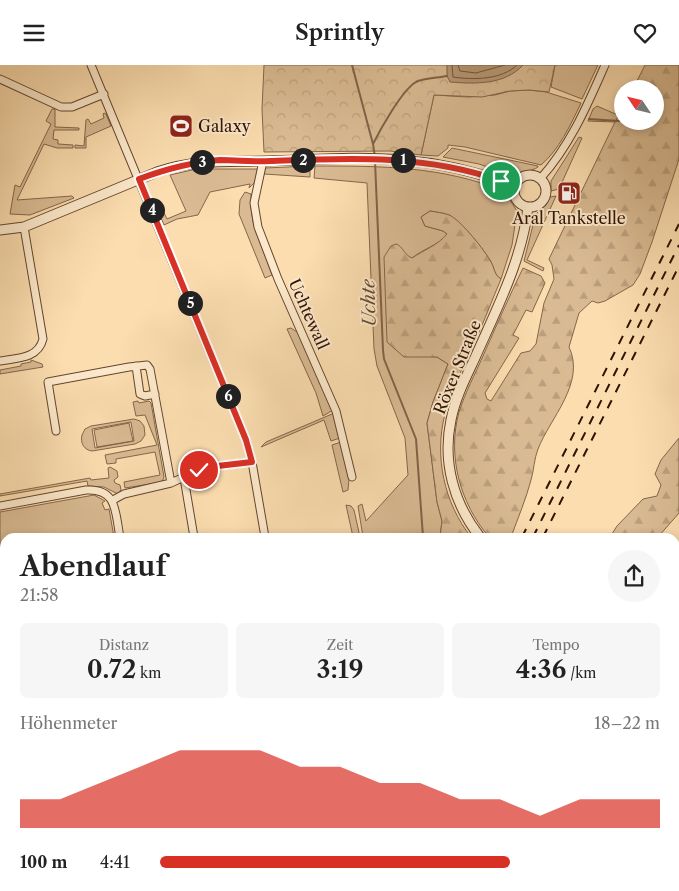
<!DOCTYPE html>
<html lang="de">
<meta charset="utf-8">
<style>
:root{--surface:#fff;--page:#f6f6f6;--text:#222;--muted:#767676;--accent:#d93025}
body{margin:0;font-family:"Libre Caslon Text",serif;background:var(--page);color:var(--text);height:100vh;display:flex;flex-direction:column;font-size:19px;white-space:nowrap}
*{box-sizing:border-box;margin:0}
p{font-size:16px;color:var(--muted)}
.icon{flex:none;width:28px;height:28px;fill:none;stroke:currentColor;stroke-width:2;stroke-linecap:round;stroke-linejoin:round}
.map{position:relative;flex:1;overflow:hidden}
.sheet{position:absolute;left:0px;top:468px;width:680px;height:359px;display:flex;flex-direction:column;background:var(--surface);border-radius:15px 15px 0 0;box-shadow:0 2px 8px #0003}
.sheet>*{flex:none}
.needle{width:32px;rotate:305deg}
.controls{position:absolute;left:614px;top:15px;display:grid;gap:10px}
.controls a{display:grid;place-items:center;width:50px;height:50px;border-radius:50%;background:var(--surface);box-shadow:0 2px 8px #0003;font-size:25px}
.pin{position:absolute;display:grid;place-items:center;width:42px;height:42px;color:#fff;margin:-21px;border:2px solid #fff;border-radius:50%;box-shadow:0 1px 5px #0007}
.km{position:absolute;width:25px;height:25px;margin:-12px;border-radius:50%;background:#222;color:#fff;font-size:14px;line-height:25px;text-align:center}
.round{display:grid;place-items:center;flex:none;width:52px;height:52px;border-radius:26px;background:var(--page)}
.headline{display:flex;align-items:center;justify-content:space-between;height:85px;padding:0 20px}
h1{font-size:28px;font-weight:600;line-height:38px}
.stats{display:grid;grid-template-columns:repeat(3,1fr);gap:8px;height:85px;padding:5px 20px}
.stats div{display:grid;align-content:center;border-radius:8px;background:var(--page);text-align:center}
.stats b{font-size:25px;font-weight:600}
.stats small{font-size:14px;font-weight:400}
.stats p{font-size:14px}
.chart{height:140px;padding:10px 20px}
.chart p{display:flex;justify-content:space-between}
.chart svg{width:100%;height:90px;margin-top:5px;fill:var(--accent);opacity:.7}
ul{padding:0 20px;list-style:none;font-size:16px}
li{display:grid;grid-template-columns:80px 60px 1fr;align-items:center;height:38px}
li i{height:12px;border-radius:6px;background:var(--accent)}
header{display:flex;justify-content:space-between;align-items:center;height:65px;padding:0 20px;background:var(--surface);font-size:22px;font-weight:600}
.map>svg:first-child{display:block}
.green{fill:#d9ba92;stroke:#85664b;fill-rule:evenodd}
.forest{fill:url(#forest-firs);stroke:#85664b}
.park{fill:url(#park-crowns);stroke:#85664b}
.water{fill:#b69875;stroke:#816248}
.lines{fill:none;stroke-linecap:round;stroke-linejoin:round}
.shore{stroke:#74553c;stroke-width:1}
.stream{stroke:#816248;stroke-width:2}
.minor-casing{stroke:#64452f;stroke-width:9}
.tertiary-casing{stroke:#64452f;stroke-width:11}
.minor{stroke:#fce9cb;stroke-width:7}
.tertiary{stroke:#fce9cb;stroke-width:9}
.rail{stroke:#311204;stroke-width:2;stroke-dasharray:9 9;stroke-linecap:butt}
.route-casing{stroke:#fff;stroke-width:10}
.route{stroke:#d93025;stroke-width:6}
.labels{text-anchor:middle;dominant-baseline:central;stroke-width:4;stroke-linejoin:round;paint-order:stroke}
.poi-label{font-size:16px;fill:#311204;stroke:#fce9cb;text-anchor:start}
.street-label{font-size:16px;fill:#311204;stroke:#fce9cb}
.water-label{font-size:18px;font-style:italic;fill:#664831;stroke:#fce9cb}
</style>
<header><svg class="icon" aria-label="menu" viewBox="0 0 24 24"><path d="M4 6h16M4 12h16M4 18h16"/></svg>Sprintly<svg class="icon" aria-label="heart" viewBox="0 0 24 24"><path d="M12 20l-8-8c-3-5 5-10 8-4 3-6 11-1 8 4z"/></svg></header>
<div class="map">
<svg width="679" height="826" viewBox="0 0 679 826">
<defs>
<pattern id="forest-firs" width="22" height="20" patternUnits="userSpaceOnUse" patternTransform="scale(1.25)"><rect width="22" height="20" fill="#d9ba92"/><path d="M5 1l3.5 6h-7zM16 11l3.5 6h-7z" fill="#bb9f7c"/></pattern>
<pattern id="park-crowns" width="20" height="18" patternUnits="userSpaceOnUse" patternTransform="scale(1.25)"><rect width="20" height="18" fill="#d9ba92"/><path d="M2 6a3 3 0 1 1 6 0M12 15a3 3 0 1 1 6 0" fill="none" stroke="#bb9f7c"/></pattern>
</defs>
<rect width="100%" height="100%" fill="#fbddaf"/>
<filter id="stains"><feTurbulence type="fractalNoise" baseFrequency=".004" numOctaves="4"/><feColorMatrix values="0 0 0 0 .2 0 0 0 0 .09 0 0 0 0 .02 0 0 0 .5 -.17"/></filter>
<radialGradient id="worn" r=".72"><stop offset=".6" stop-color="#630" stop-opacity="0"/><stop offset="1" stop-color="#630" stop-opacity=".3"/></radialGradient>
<path class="green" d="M555 0H598L582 34 551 22Z
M529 25 546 27 581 38C571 59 559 85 541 100L465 82 448 80V83L438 91 421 90 434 30 468 32 495 30 510 26Z
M597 41 620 51 615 57 588 56 593 44Z
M52 44H55V62L79 63V65H54L53 74 58 75V79L73 80V83H57L44 79 17 135 72 131 74 133 30 150 10 149 15 120 20 122 51 59 46 56Z
M104 48 106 49 111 61 86 72V83H75V80L84 81 86 55 88 54 91 59 104 53 103 49Z
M579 72 582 73 559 124 551 126V116Z
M452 83 538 101V102C531 107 524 105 515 111L479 99 443 92Z
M310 101V112L264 109 265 103Z
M315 101C382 101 441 101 504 126L517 146 512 180 501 214C494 210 495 204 491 197 486 187 460 155 449 150 444 148 436 147 430 146L421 152 425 161 443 166 448 170C436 181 425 183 412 193L408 192 426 291 437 292 448 299 433 337 427 358 437 437 442 456 440 472H363L358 441 362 439 366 456 408 410 405 373 377 301 374 284 367 118 314 113Z
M196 104H259L255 117 249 123 250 119 210 127 198 150 177 154 164 160 158 146 162 144 167 154 186 146 170 110Z
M245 127 251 129V143L253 157 272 210 265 213 239 149 240 135Z
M556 131 527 195 544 203 543 206 524 196 535 152 537 148 546 140 550 132Z
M291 263 300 269 333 345 323 351 316 328 287 264Z
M31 295 42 299 43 302 0 309V305L21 301V299L31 297Z
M138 336 139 338 149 336 151 338 164 412 162 417 125 423 124 417 160 410 155 387 116 394V398L107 399 105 390 157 380 145 350 136 351 133 337Z
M332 349H335L340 373 331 376 324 355 261 382 266 377Z
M134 354 140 356 144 361 145 370 141 376 135 379 92 386C84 385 80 378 82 370L85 364 91 361ZM131 357 134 376 95 383 92 364Z
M129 358 133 376 97 382 94 365Z
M341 377 349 414 348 425 343 427 332 380Z
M110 402 117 406 118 412 114 415 115 418 120 420 121 425 118 429 104 422 88 421 87 416 0 431V429L90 413 91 415 109 413 108 403Z
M94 430 105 436 102 438 105 445 109 444 114 472H5V500H0V447Z
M346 440 351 441 354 445 360 472H353Z
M0 505H5V572L0 536Z
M675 747 679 749V826H452L450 821H675Z
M22 821H96L85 826H23Z"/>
<path class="forest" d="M645 0H679V94L652 177 640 209 633 220 605 236 598 238 592 236 579 248 569 282C586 318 550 353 538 384 534 394 534 405 531 415 526 434 518 453 511 472H489C460 438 447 391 459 347 465 328 475 309 483 291 496 261 509 232 523 203L541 211 545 218 532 247 526 245 513 270 519 273 485 328 487 334 491 336 521 288 530 286 536 279 544 238 554 214 552 200 549 194 615 57 622 45V56H655V24H633Z
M430 146C436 147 444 148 449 150 460 154 486 187 491 197 495 204 494 210 501 214 492 235 484 257 474 278 464 301 451 324 445 349 434 391 444 438 471 472H440L442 456 437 437 427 358 433 337 448 299 437 292H404L387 277 384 192 391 181 396 179C403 181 404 190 412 193 424 185 438 180 447 169L443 166 425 161 421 152Z
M679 373V448L658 472H610L617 461 643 434 657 431 661 420 655 409 661 395Z
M675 669 679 673V749L675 747Z"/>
<path class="park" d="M264 0H555L549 27 529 25 510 26 482 32 434 30 421 90 390 86 264 87 262 44Z"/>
<path class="water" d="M447 0H523C505 20 475 19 450 17L447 11Z"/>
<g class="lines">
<path class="shore" d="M452 0 453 12C473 15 502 15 517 0
M458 0 460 6 476 8 505 0"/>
<path class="stream" d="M352 0 373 79 375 92
M589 54 619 56
M373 79C380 65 402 25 416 17 424 13 437 13 447 11
M375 96 383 285 384 294 416 374 423 472
M675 743 679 744
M442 821 444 826
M558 821 559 826"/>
<g class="minor-casing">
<path id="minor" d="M91 0 246 375 252 397 265 472
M0 14 61 42H72L104 29
M263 96 254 138 258 162 278 214 336 346 352 412
M540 114C570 81 587 41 605 0
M0 296C17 293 38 294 43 274L24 162
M136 301 140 329 145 331 155 329
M56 366 48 317 129 302 147 300 150 304 171 418
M184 413 194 472
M113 435 124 429 171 418 199 405 209 402 252 397
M0 441 86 425C118 423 115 448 120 472
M0 596 5 595
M0 757 5 784
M12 821 13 826
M161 821 162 826
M322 821V826
M124 826 149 821
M405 826 407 821"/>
</g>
<g class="tertiary-casing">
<path id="tertiary" d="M514 126a16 16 0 1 1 32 0a16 16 0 1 1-32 0Z
M0 165 24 162 157 107C196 94 226 97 266 96 311 95 356 91 400 95 440 98 478 107 515 121
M480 472C454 439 442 397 451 355 455 334 465 314 474 295 496 245 522 196 528 142
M675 662 679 666"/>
</g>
<use href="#minor" class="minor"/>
<use href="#tertiary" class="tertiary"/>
<path class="rail" d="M522 472 679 159
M533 472 679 180
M543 472 679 201
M353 826 356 821
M362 826 364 821
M371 826 373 821"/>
</g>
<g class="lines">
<g class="route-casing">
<path id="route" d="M199 405 209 402 252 397 246 375 139 114C166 104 191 97 220 95 237 95 253 97 270 96 348 93 426 89 501 116"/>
</g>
<use href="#route" class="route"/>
</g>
<defs>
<g id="stadium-square" transform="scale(1.25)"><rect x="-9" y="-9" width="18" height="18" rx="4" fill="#8f2418" stroke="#fce9cb"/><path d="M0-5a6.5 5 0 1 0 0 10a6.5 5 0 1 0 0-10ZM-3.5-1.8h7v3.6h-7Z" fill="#fff"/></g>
<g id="fuel-square" transform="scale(1.25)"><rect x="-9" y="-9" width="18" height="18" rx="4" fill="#8f2418" stroke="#fce9cb"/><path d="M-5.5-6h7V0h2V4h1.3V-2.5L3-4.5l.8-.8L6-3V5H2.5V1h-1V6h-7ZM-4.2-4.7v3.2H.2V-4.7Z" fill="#fff"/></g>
</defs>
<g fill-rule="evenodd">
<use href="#stadium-square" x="181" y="61"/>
<use href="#fuel-square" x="569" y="128"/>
</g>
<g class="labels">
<g class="poi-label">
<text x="198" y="61">Galaxy</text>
<text x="569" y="153" text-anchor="middle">Aral Tankstelle</text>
</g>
<g class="street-label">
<text transform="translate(309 249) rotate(66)">Uchtewall</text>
<text transform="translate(457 302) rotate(-68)">Röxer Straße</text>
</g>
<g class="water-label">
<text transform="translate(369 238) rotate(-92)">Uchte</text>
</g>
</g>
<rect width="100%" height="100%" filter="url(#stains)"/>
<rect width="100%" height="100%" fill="url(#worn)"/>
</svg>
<div class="controls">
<a><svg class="needle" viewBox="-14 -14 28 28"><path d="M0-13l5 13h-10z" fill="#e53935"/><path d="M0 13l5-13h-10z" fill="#767676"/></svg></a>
</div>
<div class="pin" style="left:501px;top:116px;background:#1e9e55"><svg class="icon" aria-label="arrive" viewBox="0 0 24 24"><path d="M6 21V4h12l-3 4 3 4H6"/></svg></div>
<div class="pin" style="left:199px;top:405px;background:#d93025"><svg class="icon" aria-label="check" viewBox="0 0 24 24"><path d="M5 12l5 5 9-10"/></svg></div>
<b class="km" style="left:403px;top:95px">1</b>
<b class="km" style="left:303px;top:95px">2</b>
<b class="km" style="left:202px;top:97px">3</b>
<b class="km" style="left:152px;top:145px">4</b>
<b class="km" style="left:190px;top:238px">5</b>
<b class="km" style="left:228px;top:331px">6</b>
<section class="sheet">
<div class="headline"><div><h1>Abendlauf</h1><p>21:58</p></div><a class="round"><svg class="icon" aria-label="share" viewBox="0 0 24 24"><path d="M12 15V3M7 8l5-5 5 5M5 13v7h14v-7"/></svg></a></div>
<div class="stats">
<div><p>Distanz</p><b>0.72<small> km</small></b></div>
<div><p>Zeit</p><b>3:19</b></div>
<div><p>Tempo</p><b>4:36<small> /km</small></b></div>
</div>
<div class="chart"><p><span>Höhenmeter</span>18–22 m</p>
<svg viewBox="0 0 160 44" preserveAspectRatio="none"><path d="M0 44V30L10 30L20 22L30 14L40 6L50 6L60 6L70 14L80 14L90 22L100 22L110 30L120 30L130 38L140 30L150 30L160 30V44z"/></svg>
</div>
<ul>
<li><b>100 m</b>4:41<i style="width:70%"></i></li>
</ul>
</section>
</div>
